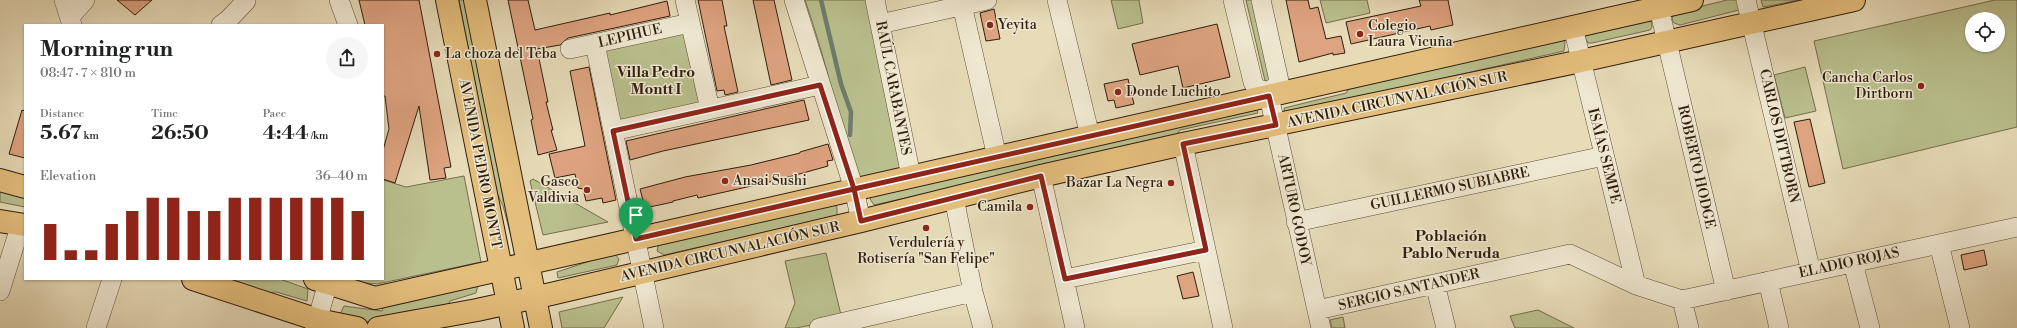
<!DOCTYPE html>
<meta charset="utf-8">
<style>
:root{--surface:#fff;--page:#f6f6f6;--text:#202124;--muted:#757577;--accent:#8f2418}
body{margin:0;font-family:"Libre Bodoni",serif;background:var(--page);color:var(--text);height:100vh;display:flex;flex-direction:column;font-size:15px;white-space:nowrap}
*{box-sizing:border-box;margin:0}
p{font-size:13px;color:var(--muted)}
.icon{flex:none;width:22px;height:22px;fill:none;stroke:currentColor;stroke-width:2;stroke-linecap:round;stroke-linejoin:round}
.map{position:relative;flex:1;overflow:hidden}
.panel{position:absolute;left:24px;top:24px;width:360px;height:256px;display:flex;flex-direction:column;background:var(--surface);border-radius:0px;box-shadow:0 1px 3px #0004}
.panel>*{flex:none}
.controls{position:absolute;left:1965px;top:12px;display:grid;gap:8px}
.controls a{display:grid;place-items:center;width:40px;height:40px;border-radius:50%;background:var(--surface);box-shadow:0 1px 3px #0004;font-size:20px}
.pin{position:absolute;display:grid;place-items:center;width:34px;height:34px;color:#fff;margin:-41px -17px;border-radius:50% 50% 50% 0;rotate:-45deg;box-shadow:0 0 4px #0007}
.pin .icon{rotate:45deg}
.round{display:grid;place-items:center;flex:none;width:42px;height:42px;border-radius:21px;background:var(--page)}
.summary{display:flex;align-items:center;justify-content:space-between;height:68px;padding:0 16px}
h1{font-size:22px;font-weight:700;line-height:30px}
.figures{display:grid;grid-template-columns:repeat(3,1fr);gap:6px;height:68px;padding:4px 16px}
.figures div{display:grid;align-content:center}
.figures b{font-size:20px;font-weight:700}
.figures small{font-size:11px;font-weight:400}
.figures p{font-size:11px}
.chart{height:112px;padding:8px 16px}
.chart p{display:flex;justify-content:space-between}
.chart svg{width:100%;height:72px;margin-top:4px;stroke:var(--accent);stroke-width:6}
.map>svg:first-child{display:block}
.green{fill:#b9bf8d;stroke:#746e4e;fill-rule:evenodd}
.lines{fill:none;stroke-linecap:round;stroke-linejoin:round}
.stream{stroke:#6d7c6d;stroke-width:4.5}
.building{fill:#dea380;stroke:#2f1d0e}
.minor-casing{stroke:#5d4c38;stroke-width:20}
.major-casing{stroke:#2f1d0e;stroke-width:24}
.minor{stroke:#efe8d1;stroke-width:19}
.major{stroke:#e4be7c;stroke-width:22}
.route-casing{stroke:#fff;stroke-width:8}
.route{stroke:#8f2418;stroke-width:5}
.poi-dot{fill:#8f2418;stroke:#efe8d1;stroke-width:1.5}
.labels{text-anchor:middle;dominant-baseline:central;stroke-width:3;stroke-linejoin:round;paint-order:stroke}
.poi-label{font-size:14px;fill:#2f1d0e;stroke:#efe8d1;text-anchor:start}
.street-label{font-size:14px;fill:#2f1d0e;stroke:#efe8d1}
.neighbourhood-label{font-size:15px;font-weight:bold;fill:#2f1d0e;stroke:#efe8d1}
</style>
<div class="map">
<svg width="2017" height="328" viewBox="0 0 2017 328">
<rect width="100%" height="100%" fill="#e7dbb8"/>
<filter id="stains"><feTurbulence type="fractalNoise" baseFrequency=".005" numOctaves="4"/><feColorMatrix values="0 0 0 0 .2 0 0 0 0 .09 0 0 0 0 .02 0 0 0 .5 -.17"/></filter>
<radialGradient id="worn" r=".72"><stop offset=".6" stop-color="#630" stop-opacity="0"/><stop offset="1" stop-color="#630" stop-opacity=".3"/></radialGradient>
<path class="green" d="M459 0H468L515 235 511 236 503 206 495 189Z
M805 0H866L903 170 856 181C839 120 826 60 805 0Z
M1111 0H1139L1143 23 1118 29Z
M1246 0H1252L1271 84 1266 85Z
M1320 0H1367L1370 13 1326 23Z
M1727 0H1735L1738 2 1739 10 1680 25 1674 23 1672 19 1674 13Z
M1761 0H1800L1763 7Z
M1995 0H2017V127L1843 169 1814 41ZM1972 19H1998V45H1972Z
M1645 19 1651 21 1652 27 1650 30 1592 43H1588L1585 37 1589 32Z
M684 27 701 103 619 122 603 51Z
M1561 38 1565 42 1564 51 1285 114 1284 108 1346 93 1352 84Z
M1805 67 1816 111 1785 118 1774 75Z
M1256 107 1258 113 1180 130 1175 137 874 205 870 199 873 193Z
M464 176 481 262 377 284 354 282 349 279H383V180L406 187Z
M533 179 608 222 543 235 530 181Z
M0 189 25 197V207L0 202Z
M832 204 837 207V216L664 255 657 251 659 242Z
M614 253 619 259 617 265 558 278 557 272Z
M826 253 842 319 796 328H785L795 303 785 261Z
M218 279H280L308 289 307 301 276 292 262 293Z
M478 285 476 293 450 301 447 308 377 323 343 318 340 314 344 306 382 311 384 303Z
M623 297 604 328H562L559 312Z
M1538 310 1574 328H1515L1510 316Z
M1343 317 1345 328H1332L1330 320Z"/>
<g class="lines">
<path class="stream" d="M821 0 841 84 851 112 850 135"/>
</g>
<path class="building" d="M117 0H152L135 15Z
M359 0H419L451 167 444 168 446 178 430 180 419 106 395 183 383 179V150L389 129 385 96H383V25H365Z
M508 0H528L535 30 610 13V15L667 1 670 16 568 38 560 45 537 49 548 102H546L553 130H551L557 150 538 155 531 120 533 119Z
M698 0H722L727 26H724L738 92 725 95 724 90 717 91Z
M753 0H774L792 80 771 85Z
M1286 0H1308L1310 9 1318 7 1326 39 1341 36 1345 53 1333 55V53L1299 62Z
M1419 0H1448L1453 25 1431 30 1430 26 1351 44 1346 22 1421 6Z
M994 9 1000 39 986 41 980 13Z
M1217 24 1230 77 1183 88 1178 66 1140 75 1132 44Z
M589 67 616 200 603 203 602 198 586 201 583 189 578 188 575 174 555 178 549 154 585 146 570 71Z
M1128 79 1134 104 1116 108 1114 100 1108 101 1104 84Z
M804 100 809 120 663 151 630 160 626 141Z
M22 110 25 111V158L9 154Z
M1810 119 1825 183 1809 187 1794 122Z
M828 144 833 160 827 161 828 166 778 180 698 198 697 195 673 201V202L645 208 640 189 685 177 751 165 800 153V152Z
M1984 250 1987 265 1964 270 1961 255Z
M1193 272 1199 296 1183 299 1177 276Z"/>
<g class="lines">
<g class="minor-casing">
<path id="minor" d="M64 0 72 25
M339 0 348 25
M685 0 710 109
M794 0 854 189 861 221
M875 0 911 176
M1057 0 1090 136
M1233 0 1253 82 1256 88 1268 92
M1261 0 1279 81 1275 87 1268 92
M1657 0 1726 291
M1746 0 1811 272
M962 5 997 157
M70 17 85 0
M880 24 987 0
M221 25 228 20 246 1
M1573 27 1636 285
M595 44 654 328
M570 49 690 23
M1268 92 1321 328
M613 131 820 85
M1183 144 1223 328
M1041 176 1075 328
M954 198 973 292 983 328
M1296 222 1604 156
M1939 244 1960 328
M1853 263 1870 328
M1065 279 1206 250
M1768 281 1779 328
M1435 284 1446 328
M0 291 21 224
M1682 300 2017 227
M1682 300 1689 328
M1317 310 1570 254 1636 285 1682 300
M96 328 112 279
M315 328 329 279
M819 328 973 292"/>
</g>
<g class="major-casing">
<path id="major" d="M447 0 513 328
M475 0 541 328
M0 180 25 187
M0 221 25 225
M193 279 318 320 357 328
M315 279 375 298 1692 0
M378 328 477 310 551 294 861 221 1041 176 1183 144 1581 61 1854 0"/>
</g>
<use href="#minor" class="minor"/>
<use href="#major" class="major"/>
</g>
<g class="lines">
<g class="route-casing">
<path id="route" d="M636 239 854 189 861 221 1041 176 1065 279 1206 250 1183 144 1276 125 1269 96 854 189 820 85 613 131 636 239"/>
</g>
<use href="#route" class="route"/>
</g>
<g class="poi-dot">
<circle cx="990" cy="25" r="4"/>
<circle cx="1360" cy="34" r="4"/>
<circle cx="437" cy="54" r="4"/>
<circle cx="1921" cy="86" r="4"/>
<circle cx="1118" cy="92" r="4"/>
<circle cx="725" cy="181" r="4"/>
<circle cx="1171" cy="183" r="4"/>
<circle cx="587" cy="190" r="4"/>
<circle cx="1030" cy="207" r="4"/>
<circle cx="926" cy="228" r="4"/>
</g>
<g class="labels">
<g class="poi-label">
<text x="998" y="25">Yeyita</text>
<text x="1368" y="26">Colegio<tspan x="1368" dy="16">Laura Vicuña</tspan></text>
<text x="445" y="54">La choza del Teba</text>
<text x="1913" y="78" text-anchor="end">Cancha Carlos<tspan x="1913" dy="16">Dirtborn</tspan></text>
<text x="1126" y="92">Donde Luchito</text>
<text x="733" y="181">Ansai Sushi</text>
<text x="579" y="182" text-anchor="end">Gasco<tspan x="579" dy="16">Valdivia</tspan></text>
<text x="1163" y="183" text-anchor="end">Bazar La Negra</text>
<text x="1022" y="207" text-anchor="end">Camila</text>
<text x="926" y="243" text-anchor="middle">Verdulería y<tspan x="926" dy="16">Rotisería "San Felipe"</tspan></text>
</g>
<g class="street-label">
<text transform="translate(630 36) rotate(-13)">LEPIHUE</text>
<text transform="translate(893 88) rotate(79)">RAÚL CARABANTES</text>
<text transform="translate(1397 100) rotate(-12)">AVENIDA CIRCUNVALACIÓN SUR</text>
<text transform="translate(1779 136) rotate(77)">CARLOS DITTBORN</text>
<text transform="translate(1604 156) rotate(76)">ISAÍAS SEMPE</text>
<text transform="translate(480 164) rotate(79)">AVENIDA PEDRO MONTT</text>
<text transform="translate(1696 167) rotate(77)">ROBERTO HODGE</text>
<text transform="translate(1450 189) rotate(-12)">GUILLERMO SUBIABRE</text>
<text transform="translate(1294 210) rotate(78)">ARTURO GODOY</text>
<text transform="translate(730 252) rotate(-13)">AVENIDA CIRCUNVALACIÓN SUR</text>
<text transform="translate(1849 263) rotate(-12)">ELADIO ROJAS</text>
<text transform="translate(1409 290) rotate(-13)">SERGIO SANTANDER</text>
</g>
<g class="neighbourhood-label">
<text x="656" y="72">Villa Pedro<tspan x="656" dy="17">Montt I</tspan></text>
<text x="1451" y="236">Población<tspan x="1451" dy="17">Pablo Neruda</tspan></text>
</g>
</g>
<rect width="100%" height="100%" filter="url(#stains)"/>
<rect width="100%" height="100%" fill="url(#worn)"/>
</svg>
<div class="controls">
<a><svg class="icon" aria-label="locate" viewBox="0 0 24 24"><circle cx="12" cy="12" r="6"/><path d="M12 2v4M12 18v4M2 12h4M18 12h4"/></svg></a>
</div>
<div class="pin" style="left:636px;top:239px;background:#1e9e55"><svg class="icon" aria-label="arrive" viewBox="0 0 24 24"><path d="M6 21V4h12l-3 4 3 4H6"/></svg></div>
<section class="panel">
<div class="summary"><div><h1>Morning run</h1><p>08:47 · 7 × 810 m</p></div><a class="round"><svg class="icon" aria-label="share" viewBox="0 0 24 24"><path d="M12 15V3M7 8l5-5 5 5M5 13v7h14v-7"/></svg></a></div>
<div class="figures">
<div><p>Distance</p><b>5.67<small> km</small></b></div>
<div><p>Time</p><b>26:50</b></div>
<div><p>Pace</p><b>4:44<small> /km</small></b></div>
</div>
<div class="chart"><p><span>Elevation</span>36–40 m</p>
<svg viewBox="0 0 160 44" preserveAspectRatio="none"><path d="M5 44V22M15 44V38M25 44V38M35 44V22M45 44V14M55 44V6M65 44V6M75 44V14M85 44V14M95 44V6M105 44V6M115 44V6M125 44V6M135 44V6M145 44V6M155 44V14"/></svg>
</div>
</section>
</div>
